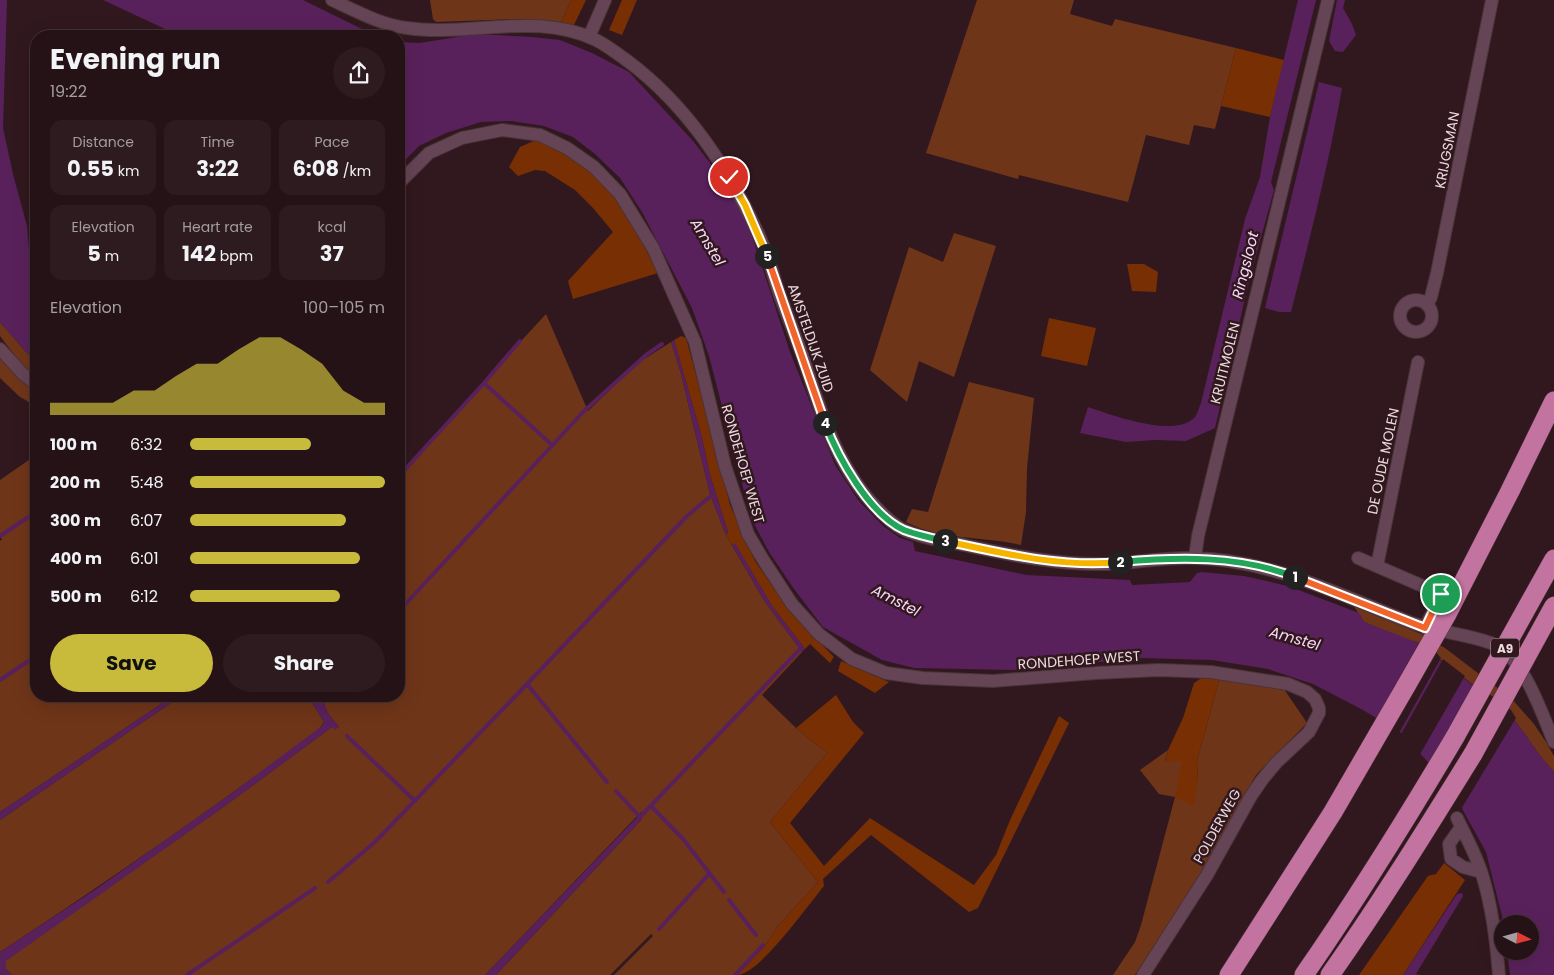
<!DOCTYPE html>
<meta charset="utf-8">
<style>
:root{--surface:#251216;--page:#2d1b1f;--text:#f1f3f6;--muted:#a39ea1;--line:#423235;--accent:#c8bb3b}
body{margin:0;font-family:Poppins,sans-serif;background:var(--page);color:var(--text);height:100vh;display:flex;flex-direction:column;font-size:19px;white-space:nowrap}
*{box-sizing:border-box;margin:0}
p{font-size:16px;color:var(--muted)}
.icon{flex:none;width:28px;height:28px;fill:none;stroke:currentColor;stroke-width:2;stroke-linecap:round;stroke-linejoin:round}
.map{position:relative;flex:1;overflow:hidden}
.details{position:absolute;left:30px;top:30px;width:375px;height:672px;display:flex;flex-direction:column;background:var(--surface);border-radius:20px;box-shadow:0 5px 20px #0002,0 0 0 1px var(--line)}
.details>*{flex:none}
.needle{width:32px;rotate:96deg}
.fabs{position:absolute;left:1494px;top:915px;display:grid;gap:10px}
.fabs a{display:grid;place-items:center;width:45px;height:45px;border-radius:50%;background:var(--surface);box-shadow:0 5px 20px #0002,0 0 0 1px var(--line);font-size:25px}
.pin{position:absolute;display:grid;place-items:center;width:42px;height:42px;color:#fff;margin:-21px;border:2px solid #fff;border-radius:50%;box-shadow:0 1px 5px #0007}
.km{position:absolute;width:25px;height:25px;margin:-12px;border-radius:50%;background:#222;color:#fff;font-size:14px;line-height:25px;text-align:center}
.round{display:grid;place-items:center;flex:none;width:52px;height:52px;border-radius:26px;background:var(--page)}
.overview{display:flex;align-items:center;justify-content:space-between;height:85px;padding:0 20px}
h1{font-size:28px;font-weight:700;line-height:38px}
.metrics{display:grid;grid-template-columns:repeat(3,1fr);gap:8px;height:85px;padding:5px 20px}
.metrics div{display:grid;align-content:center;border-radius:12px;background:var(--page);text-align:center}
.metrics b{font-size:21px;font-weight:700}
.metrics small{font-size:14px;font-weight:400}
.metrics p{font-size:14px}
.chart{height:140px;padding:10px 20px}
.chart p{display:flex;justify-content:space-between}
.chart svg{width:100%;height:90px;margin-top:5px;fill:var(--accent);opacity:.7}
.primary-button{display:flex;gap:10px;margin-top:auto;padding:10px 20px}
.primary-button a{flex:1;height:58px;border-radius:30px;background:var(--accent);color:#111;font-size:20px;font-weight:700;line-height:58px;text-align:center}
.primary-button a+a{background:var(--page);color:var(--text)}
ul{padding:0 20px;list-style:none;font-size:16px}
li{display:grid;grid-template-columns:80px 60px 1fr;align-items:center;height:38px}
li i{height:12px;border-radius:6px;background:var(--accent)}
.map>svg:first-child{display:block}
.green{fill:#6f3519}
.forest{fill:#782f03}
.water{fill:#59215b}
.pier{fill:#31181e}
.lines{fill:none;stroke-linecap:round;stroke-linejoin:round}
.stream{stroke:#59215b;stroke-width:4}
.minor-casing{stroke:#4b3339;stroke-width:14}
.highway-casing{stroke:#4b3339;stroke-width:20}
.minor{stroke:#644455;stroke-width:12}
.highway{stroke:#c2739f;stroke-width:19}
.highway-bridge-casing{stroke:#4b3339;stroke-width:20;stroke-linecap:butt}
.highway-bridge{stroke:#c2739f;stroke-width:19}
.split-1-casing{stroke:#fff;stroke-width:10}
.split-2-casing{stroke:#fff;stroke-width:10}
.split-3-casing{stroke:#fff;stroke-width:10}
.split-4-casing{stroke:#fff;stroke-width:10}
.split-5-casing{stroke:#fff;stroke-width:10}
.split-6-casing{stroke:#fff;stroke-width:10}
.split-1{stroke:#f0652b;stroke-width:6}
.split-2{stroke:#22a559;stroke-width:6}
.split-3{stroke:#f5b400;stroke-width:6}
.split-4{stroke:#22a559;stroke-width:6}
.split-5{stroke:#f0652b;stroke-width:6}
.split-6{stroke:#f5b400;stroke-width:6}
.labels{text-anchor:middle;dominant-baseline:central;stroke-width:5;stroke-linejoin:round;paint-order:stroke}
.shield{fill:#31181e;stroke:#b4a0a4;stroke-width:1}
.shield-label{font-size:12px;font-weight:bold;fill:#ecdadd}
.street-label{font-size:14px;fill:#ecdadd;stroke:#31181e}
.water-label{font-size:15px;font-style:italic;fill:#f8d7f8;stroke:#31181e}
</style>
<div class="map">
<svg width="1554" height="975" viewBox="0 0 1554 975">
<rect width="100%" height="100%" fill="#31181e"/>
<path class="green" d="M430 0H571L560 24 519 19 436 22 433 19Z
M977 0H1074L1070 14 1112 26 1115 19 1236 48 1215 129 1194 125 1189 145 1146 135 1128 202 1019 175 1018 179 926 153Z
M954 233 996 246 954 377 919 361 907 402 870 370 909 247 943 262Z
M546 314 588 411 638 363 671 342 680 370 710 494 726 535 765 602 802 652 762 695 796 728 827 753 770 822 818 882 777 927 765 946 737 975H614L653 936 651 934 610 975H496L642 819 641 812 485 975H12L6 969 5 961 222 808 332 727H339C332 718 320 708 326 696H399V474Z
M0 322 27 353 36 360V378L22 365 0 336Z
M0 356 36 389V406L20 397 0 378Z
M969 382 1034 398 1027 468 1026 512 1021 545C983 536 943 541 906 522L912 509 928 512Z
M36 455V696H173L0 812V541L2 539 0 537V480Z
M1353 605 1421 634 1445 648 1512 699 1534 724 1546 742 1554 756V772L1541 757 1509 712 1417 642 1407 640 1364 622Z
M1220 677 1284 689 1307 723 1256 775 1197 879 1135 975H1113L1135 942 1141 925 1175 797 1159 794 1140 770 1168 750 1165 761 1182 760 1198 782 1197 761Z
M181 696H316L313 704 324 722C318 735 276 761 262 771 176 834 88 894 0 952V820Z"/>
<path class="forest" d="M571 0H586L573 27 560 24Z
M622 0H637L622 35 609 30Z
M1236 48 1284 60 1270 117 1221 106Z
M536 140C543 142 551 144 558 148 608 172 634 226 658 273L573 299 568 281 613 232 593 208 575 190 545 171 535 170 518 176 509 167 520 147Z
M1127 264H1144L1158 272 1156 292 1132 291Z
M1049 318 1096 328 1087 366 1041 356Z
M681 336 686 338 716 448 730 505 755 561 792 614 834 657 830 663 810 644 805 649 772 606 735 544 732 545 726 535 728 532 710 475 701 434 674 340Z
M841 661 889 682 875 693 838 671Z
M1206 675 1220 677 1197 761 1198 782 1194 806 1175 797 1182 761 1165 762 1168 750 1183 718 1194 683Z
M836 695 853 722 864 733 790 823 824 866 870 818 974 885 996 855 1010 820 1059 716 1069 723 978 908 969 912 871 835 823 879 824 886C808 905 759 975 737 975L765 946 777 927 818 882 770 822 827 753 796 728Z
M1444 863 1465 880 1403 975H1359L1428 876 1436 874Z"/>
<path class="water" d="M0 0H7L3 128 13 174 27 226 30 260 36 268V360L27 353 0 322Z
M103 0H303L364 30 382 36H180Z
M1298 0H1316L1271 182 1274 190 1249 281 1215 428 1186 441 1155 440 1126 442 1080 433 1088 407C1112 415 1175 439 1195 417 1198 413 1199 407 1201 403L1245 219 1260 177 1270 117Z
M1337 0H1345L1343 8 1352 24 1356 35 1343 52 1335 51 1329 41Z
M476 34 532 37 560 40 592 53 629 72 693 141 730 189 751 233 790 352 835 465 858 500 883 526 900 538 913 542 915 551 1026 575 1130 580 1132 585 1190 582 1197 573 1201 572 1244 576 1288 586 1359 613 1364 622 1429 647 1438 659 1509 712 1541 757 1554 772V975H1510L1507 951H1530V924H1504L1486 852 1460 805 1457 795 1403 734 1363 710 1313 684 1268 669 1212 660 1142 658 1015 670 914 668 882 660 823 627 794 589 769 552 751 518 709 356 692 308 642 212 620 178 595 154 573 137 544 126 511 121 481 122 446 133 419 146 399 166V42L420 43Z
M1319 82 1342 88C1329 163 1310 238 1291 312H1279L1265 308Z
M674 340 701 434 710 475 728 532 726 535 710 494 680 370 671 342Z
M735 543 772 606 805 649 802 652 765 602 732 545Z
M173 696H181L0 820V812Z
M316 696H326C320 708 332 718 339 727L335 730 332 727 222 808 6 961V969L12 975H0V952L96 889 228 796 322 726 324 722 313 704Z
M642 812V819L496 975H485Z
M1462 893 1463 896 1416 974 1420 975H1403L1457 894Z"/>
<path class="pier" d="M1420 641 1430 645 1441 658 1398 735 1376 721Z
M1443 659 1465 676 1419 756 1400 736Z
M1474 683 1511 710 1516 718 1460 811 1455 796 1428 766Z"/>
<g class="lines">
<path class="stream" d="M520 341 484 383 552 445
M399 476 484 383
M0 536 36 512
M399 611 584 411 646 355 662 344
M0 680 36 656
M347 736 415 801
M607 782 527 684 687 516 712 495
M616 791 640 817 801 648
M651 806 683 839 724 892
M328 882 375 842 527 684
M729 900 756 935
M659 929 709 874
M187 975 315 888
M735 975 763 945"/>
<g class="minor-casing">
<path id="minor" d="M332 0C356 11 381 25 407 28 469 37 537 11 596 40 608 46 619 55 629 62 691 109 734 177 764 247 770 262 774 278 779 293 787 315 796 337 804 360 820 410 836 463 872 503 881 512 890 523 902 529 921 538 943 541 964 545 1010 555 1058 565 1106 564 1135 563 1164 557 1193 558 1268 559 1338 594 1407 621 1434 632 1464 633 1491 643 1524 656 1541 712 1554 742
M589 37 605 0
M399 183 429 153 462 138 502 130 540 135 567 148 594 167 620 194 653 248 695 342 725 466 748 534 762 558 792 604 819 634 852 659 886 673 923 678 993 681 1096 673 1159 670 1211 672 1288 684 1307 692 1315 699 1319 708V713L1309 732 1276 763 1262 780 1251 796 1207 875 1143 975
M1400 316a16 16 0 1 1 32 0a16 16 0 1 1-32 0Z
M1427 305 1431 297 1437 273 1492 0
M0 349 23 374 36 384
M1195 558 1198 536 1328 0
M1358 558 1441 594 1425 628
M1377 566 1418 362
M1457 818C1465 835 1475 853 1481 871 1492 905 1496 940 1499 975
M1461 827 1449 844 1451 859 1463 867 1481 872"/>
</g>
<g class="highway-casing">
<path id="highway" d="M1510 491 1554 401
M1229 975 1333 812 1406 686
M1304 975C1358 897 1407 818 1455 737
M1330 975C1381 903 1427 828 1473 754"/>
</g>
<use href="#minor" class="minor"/>
<use href="#highway" class="highway"/>
<g class="highway-bridge-casing">
<path id="highway-bridge" d="M1406 686 1447 614 1510 491
M1455 737 1554 559
M1473 754 1554 606"/>
</g>
<use href="#highway-bridge" class="highway-bridge"/>
</g>
<g class="lines">
<g class="split-1-casing">
<path id="split-1" d="M1295 577 1425 628 1441 594"/>
</g>
<g class="split-2-casing">
<path id="split-2" d="M1120 562C1178 557 1239 555 1295 577"/>
</g>
<g class="split-3-casing">
<path id="split-3" d="M945 541C1002 553 1061 568 1120 562"/>
</g>
<g class="split-4-casing">
<path id="split-4" d="M825 423C838 457 869 514 904 530 917 535 931 538 945 541"/>
</g>
<g class="split-5-casing">
<path id="split-5" d="M767 256 825 423"/>
</g>
<g class="split-6-casing">
<path id="split-6" d="M729 177 745 205 767 256"/>
</g>
<use href="#split-1" class="split-1"/>
<use href="#split-2" class="split-2"/>
<use href="#split-3" class="split-3"/>
<use href="#split-4" class="split-4"/>
<use href="#split-5" class="split-5"/>
<use href="#split-6" class="split-6"/>
</g>
<g class="labels">
<rect class="shield" x="1491" y="638.5" width="28" height="19" rx="4"/>
<g class="shield-label">
<text x="1505" y="648">A9</text>
</g>
<g class="street-label">
<text transform="translate(1447 150) rotate(-79)">KRIJGSMAN</text>
<text transform="translate(811 338) rotate(71)">AMSTELDIJK ZUID</text>
<text transform="translate(1225 363) rotate(-76)">KRUITMOLEN</text>
<text transform="translate(1383 461) rotate(-78)">DE OUDE MOLEN</text>
<text transform="translate(743 464) rotate(74)">RONDEHOEP WEST</text>
<text transform="translate(1079 660) rotate(-4)">RONDEHOEP WEST</text>
<text transform="translate(1217 826) rotate(-61)">POLDERWEG</text>
</g>
<g class="water-label">
<text transform="translate(708 242) rotate(59)">Amstel</text>
<text transform="translate(1245 265) rotate(-76)">Ringsloot</text>
<text transform="translate(896 600) rotate(27)">Amstel</text>
<text transform="translate(1295 638) rotate(16)">Amstel</text>
</g>
</g>
</svg>
<div class="fabs">
<a><svg class="needle" viewBox="-14 -14 28 28"><path d="M0-13l5 13h-10z" fill="#e53935"/><path d="M0 13l5-13h-10z" fill="#a39ea1"/></svg></a>
</div>
<div class="pin" style="left:1441px;top:594px;background:#1e9e55"><svg class="icon" aria-label="arrive" viewBox="0 0 24 24"><path d="M6 21V4h12l-3 4 3 4H6"/></svg></div>
<div class="pin" style="left:729px;top:177px;background:#d93025"><svg class="icon" aria-label="check" viewBox="0 0 24 24"><path d="M5 12l5 5 9-10"/></svg></div>
<b class="km" style="left:1295px;top:577px">1</b>
<b class="km" style="left:1120px;top:562px">2</b>
<b class="km" style="left:945px;top:541px">3</b>
<b class="km" style="left:825px;top:423px">4</b>
<b class="km" style="left:767px;top:256px">5</b>
<section class="details">
<div class="overview"><div><h1>Evening run</h1><p>19:22</p></div><a class="round"><svg class="icon" aria-label="share" viewBox="0 0 24 24"><path d="M12 15V3M7 8l5-5 5 5M5 13v7h14v-7"/></svg></a></div>
<div class="metrics">
<div><p>Distance</p><b>0.55<small> km</small></b></div>
<div><p>Time</p><b>3:22</b></div>
<div><p>Pace</p><b>6:08<small> /km</small></b></div>
</div>
<div class="metrics">
<div><p>Elevation</p><b>5<small> m</small></b></div>
<div><p>Heart rate</p><b>142<small> bpm</small></b></div>
<div><p>kcal</p><b>37</b></div>
</div>
<div class="chart"><p><span>Elevation</span>100–105 m</p>
<svg viewBox="0 0 160 44" preserveAspectRatio="none"><path d="M0 44V38L10 38L20 38L30 38L40 32L50 32L60 25L70 19L80 19L90 12L100 6L110 6L120 12L130 19L140 32L150 38L160 38V44z"/></svg>
</div>
<ul>
<li><b>100 m</b>6:32<i style="width:62%"></i></li>
<li><b>200 m</b>5:48<i style="width:100%"></i></li>
<li><b>300 m</b>6:07<i style="width:80%"></i></li>
<li><b>400 m</b>6:01<i style="width:87%"></i></li>
<li><b>500 m</b>6:12<i style="width:77%"></i></li>
</ul>
<div class="primary-button"><a>Save</a><a>Share</a></div>
</section>
</div>
